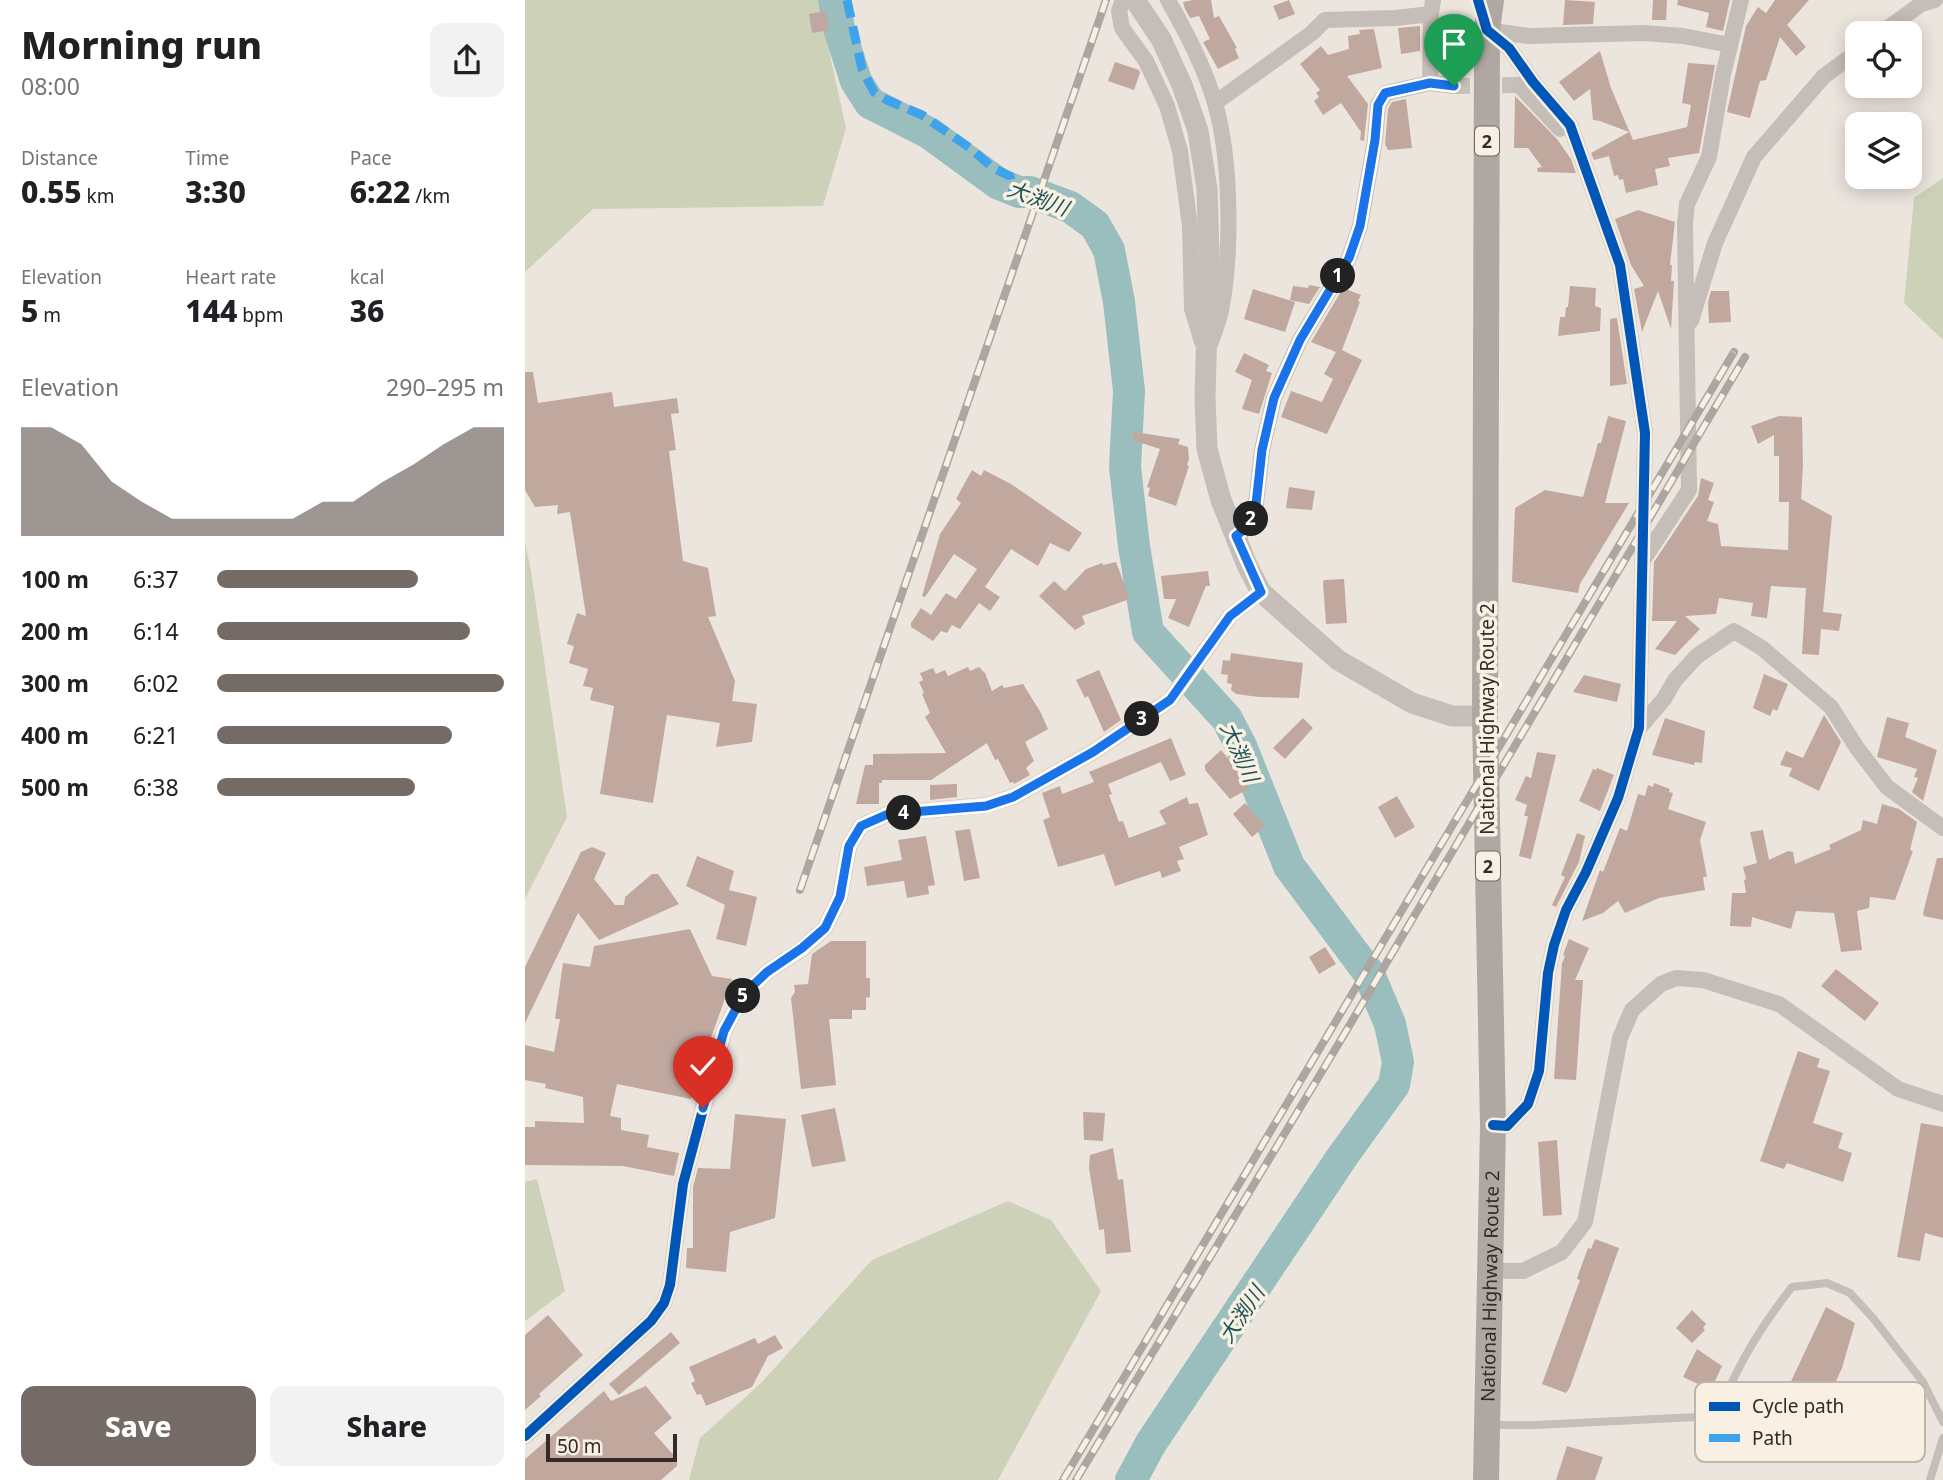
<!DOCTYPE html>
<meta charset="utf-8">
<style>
:root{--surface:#fff;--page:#f2f2f2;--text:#202124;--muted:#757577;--accent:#756b66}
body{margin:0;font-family:"Noto Sans","Noto Sans JP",sans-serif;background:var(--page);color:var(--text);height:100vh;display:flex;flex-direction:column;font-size:26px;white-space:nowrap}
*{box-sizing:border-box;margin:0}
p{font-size:23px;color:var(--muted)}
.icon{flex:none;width:38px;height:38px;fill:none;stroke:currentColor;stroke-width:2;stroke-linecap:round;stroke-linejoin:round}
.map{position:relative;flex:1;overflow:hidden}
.drawer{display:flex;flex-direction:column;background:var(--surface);width:525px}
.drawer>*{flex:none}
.controls{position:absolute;left:1320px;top:21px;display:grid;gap:14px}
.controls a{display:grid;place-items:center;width:77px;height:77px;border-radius:14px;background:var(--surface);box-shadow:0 4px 18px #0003;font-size:35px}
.scale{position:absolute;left:21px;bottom:18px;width:131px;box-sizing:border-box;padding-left:7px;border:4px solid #352a26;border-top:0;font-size:19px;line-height:24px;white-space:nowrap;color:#352a26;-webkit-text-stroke:5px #f9f0e4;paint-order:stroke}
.pin{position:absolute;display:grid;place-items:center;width:60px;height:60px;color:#fff;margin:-72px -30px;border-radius:50% 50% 50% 0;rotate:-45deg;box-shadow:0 0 7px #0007}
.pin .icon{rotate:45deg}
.km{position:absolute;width:35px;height:35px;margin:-18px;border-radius:50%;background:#222;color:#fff;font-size:19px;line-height:35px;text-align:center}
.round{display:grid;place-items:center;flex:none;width:74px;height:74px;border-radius:14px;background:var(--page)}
.headline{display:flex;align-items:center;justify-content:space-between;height:119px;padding:0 21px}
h1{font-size:38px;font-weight:800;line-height:52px}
.figures{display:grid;grid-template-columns:repeat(3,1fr);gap:10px;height:119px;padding:7px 21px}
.figures div{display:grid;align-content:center}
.figures b{font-size:30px;font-weight:800}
.figures small{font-size:19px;font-weight:400}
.figures p{font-size:19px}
.chart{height:196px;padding:14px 21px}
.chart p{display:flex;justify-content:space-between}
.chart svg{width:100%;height:126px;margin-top:7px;fill:var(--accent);opacity:.7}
.primary-button{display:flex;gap:14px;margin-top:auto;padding:14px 21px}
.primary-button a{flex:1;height:80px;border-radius:14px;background:var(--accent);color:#fff;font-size:28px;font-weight:800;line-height:80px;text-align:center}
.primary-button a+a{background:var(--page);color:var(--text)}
ul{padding:0 21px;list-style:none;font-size:23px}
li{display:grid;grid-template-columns:112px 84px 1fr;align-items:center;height:52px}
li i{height:18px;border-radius:9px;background:var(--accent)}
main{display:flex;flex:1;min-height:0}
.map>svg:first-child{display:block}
.green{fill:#cdd1b8}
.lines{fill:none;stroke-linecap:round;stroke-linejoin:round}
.river{stroke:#99bebd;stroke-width:32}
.building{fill:#c0a89f}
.minor-tunnel{stroke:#c7c0b9;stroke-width:16;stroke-dasharray:16 8;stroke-linecap:butt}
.service{stroke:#c5bdb7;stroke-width:8}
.minor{stroke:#c5bdb7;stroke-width:16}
.tertiary{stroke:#c5bdb7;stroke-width:21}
.trunk{stroke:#afa8a2;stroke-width:26}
.rail-casing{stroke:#aca6a2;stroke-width:8}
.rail{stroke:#f9f0e4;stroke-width:5;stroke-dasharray:16;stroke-linecap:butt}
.quiet{stroke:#3ea3eb;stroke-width:9;stroke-dasharray:18 9;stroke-linecap:butt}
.cycleway-casing{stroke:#f9f0e4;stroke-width:15}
.cycleway{stroke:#0057b8;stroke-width:10}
.route-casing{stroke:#fff;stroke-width:14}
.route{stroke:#1a73e8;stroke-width:9}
.labels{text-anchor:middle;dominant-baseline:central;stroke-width:7;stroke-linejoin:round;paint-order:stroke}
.shield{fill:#f9f0e4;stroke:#70655f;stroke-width:2}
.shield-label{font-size:18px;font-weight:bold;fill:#352a26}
.street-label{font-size:19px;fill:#352a26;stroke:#f9f0e4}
.water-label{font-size:21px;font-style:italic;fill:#1b5357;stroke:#f9f0e4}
.key{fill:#f9f0e4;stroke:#beb5ab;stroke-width:2}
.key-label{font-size:19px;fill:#352a26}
</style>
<main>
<section class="drawer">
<div class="headline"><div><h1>Morning run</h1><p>08:00</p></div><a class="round"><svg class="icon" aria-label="share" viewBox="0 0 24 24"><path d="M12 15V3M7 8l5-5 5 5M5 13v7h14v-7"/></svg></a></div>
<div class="figures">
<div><p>Distance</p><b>0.55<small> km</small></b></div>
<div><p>Time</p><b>3:30</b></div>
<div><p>Pace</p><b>6:22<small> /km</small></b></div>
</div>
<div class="figures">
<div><p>Elevation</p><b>5<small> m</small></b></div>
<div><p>Heart rate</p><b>144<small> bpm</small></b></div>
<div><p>kcal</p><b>36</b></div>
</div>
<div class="chart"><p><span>Elevation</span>290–295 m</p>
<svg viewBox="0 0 160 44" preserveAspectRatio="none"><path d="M0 44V6L10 6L20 12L30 25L40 32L50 38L60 38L70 38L80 38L90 38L100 32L110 32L120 25L130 19L140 12L150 6L160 6V44z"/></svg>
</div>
<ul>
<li><b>100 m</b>6:37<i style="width:70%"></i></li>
<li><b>200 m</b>6:14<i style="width:88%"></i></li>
<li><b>300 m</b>6:02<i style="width:100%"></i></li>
<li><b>400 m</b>6:21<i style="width:82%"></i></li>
<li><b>500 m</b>6:38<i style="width:69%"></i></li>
</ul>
<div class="primary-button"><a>Save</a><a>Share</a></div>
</section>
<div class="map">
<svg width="1418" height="1480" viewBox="0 0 1418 1480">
<rect width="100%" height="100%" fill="#ece5de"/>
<path class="green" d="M0 0H293L321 128 298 206 68 209 0 272Z
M1418 178V340L1379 303 1389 198Z
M0 542 6 571 42 817 0 899Z
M12 1179 40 1291 0 1321V1182Z
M483 1201 526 1220 576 1291 473 1480H164L175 1438 236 1383 347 1260Z"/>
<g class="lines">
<path class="river" d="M309 0 314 28 331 81 345 103 404 133 474 184 494 192H505L545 207 570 225 584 250 594 302 604 391 600 467 609 546 623 632 702 719 716 746 764 866 843 972 865 1024 873 1062 869 1085 817 1157 626 1443 606 1480"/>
</g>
<path class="building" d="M668 0H686L689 18 694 16 712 48 710 49 714 58 693 69 678 42 685 39 674 16 665 18 660 9 658 2Z
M764 0 770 14 754 20 748 6Z
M1040 0 1070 2 1068 24 1038 25Z
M1128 0H1142L1141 20H1127Z
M1153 0H1205L1198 31 1181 27 1184 13 1152 5Z
M1250 0H1284L1262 25 1281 47 1271 56 1255 37 1241 80 1235 81 1225 118 1202 112 1221 26 1233 7 1241 13Z
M301 11 304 30 287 33 284 14Z
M895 26V51L876 54 873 28Z
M849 29 857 68 822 76 843 104 839 141 835 140 836 132 816 103 798 115 789 101 794 97 791 93 795 90 775 64 796 46 803 55 824 49 823 36 835 34 834 30Z
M1075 51 1086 88 1108 140 1162 127 1166 105 1157 103 1163 63 1190 65 1174 153 1143 158 1145 166 1130 169 1133 185 1101 193 1098 179 1094 180 1093 175 1089 176 1084 156 1069 160 1066 153 1104 132 1075 121 1068 120 1065 89 1049 101 1034 82Z
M590 62 614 70 615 73 609 90 583 81Z
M990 96 1032 139 1046 159 1051 173 1013 172 1012 168 1017 167 1003 148H989Z
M881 99 887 148 863 150 860 144 863 109 867 102Z
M1113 210 1150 222 1145 265H1147L1146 281H1149L1146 329 1133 291 1117 332 1109 289 1119 286 1106 265 1090 219Z
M784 285 795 287 784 304 765 300 768 286 783 288Z
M1045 286 1071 288 1070 306 1076 308 1075 331 1033 336 1035 317H1040L1041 307H1043Z
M818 288 836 295 833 301 835 302 817 350 837 360 802 434 756 417 766 391 797 402 808 379 799 374 811 352 786 342Z
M728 289 770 302 760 332 719 319Z
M1186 291H1204L1206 322 1184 323 1183 302Z
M1092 318 1102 384 1085 386V319Z
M719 353 744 365 741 371 747 373 734 414 717 409 727 380 710 372Z
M0 372H8L13 403 87 392 89 407 152 398 154 413 146 414 151 450 144 451 158 561 183 568 191 616 183 617 210 681 207 701 232 704 227 742 191 747 195 723 142 715 128 803 75 794 89 706 65 700 68 688 58 686 63 669 44 663 49 646 42 644 52 613 61 616 45 512 32 514 33 505 10 507 0 490Z
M1083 416 1101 421 1080 503H1104L1055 584 1053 593 987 582 990 508 1020 490 1058 497 1073 443H1076Z
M1254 416 1277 417 1278 465 1276 499 1307 516 1298 612 1317 614 1314 631 1296 629 1294 655 1277 654 1281 588 1246 586 1242 618 1226 616 1228 603 1194 598 1191 614 1160 616 1175 629 1150 655 1130 649 1152 621H1127L1129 562 1173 496 1176 478 1189 483 1183 500 1189 502 1182 521 1193 524 1196 546 1263 550 1264 502H1254V456H1249V435L1233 444 1226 426Z
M609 432 655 439 653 444 663 447 664 459 662 465 664 466 651 506 623 496 625 488 622 487 635 449 607 440Z
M447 470 456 476 459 470 486 484 557 533 544 552 525 543 513 566 486 549 460 587 475 597 465 611 454 603 435 629 427 625 422 633 416 631 408 641 386 627V623L396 608 406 615 421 593 431 599 452 569 429 554 400 597 397 596 415 534 436 503 431 499Z
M764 487 790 491 787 510 761 508Z
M591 562 605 599 557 616 560 624 550 630 514 596 529 581 540 591 561 569 577 563 578 565Z
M683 571 685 586H681L664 627 643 618 651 599H639L636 576Z
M819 579 822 623 801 624 798 583 799 580Z
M706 653 778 663 774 698 734 697 711 694 706 690 707 684 702 683 703 675 696 674 698 660 705 661Z
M443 667 445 671 454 667 460 673 467 691 477 685 479 688 498 684 516 713 523 729 500 742 509 761 501 768 505 775 489 784 488 782 485 783 473 759 470 760 462 743 406 780H357V783H354V804H331L340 765H348V754L421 753 400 717 405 713 397 694 399 693 394 682 398 680 395 673 408 668 411 674 420 670 423 676Z
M574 670 596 720 579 732 563 696 560 698 551 680Z
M1239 674 1263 684 1252 711 1248 709 1245 716 1228 708Z
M1059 675 1096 684 1092 702 1048 692Z
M1299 715 1316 742 1294 791 1264 776 1267 768 1255 765 1261 751 1278 758Z
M1362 717 1384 723 1380 737 1412 750 1398 801 1387 792 1393 778 1389 777 1392 769 1352 757Z
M778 718 788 728 760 759 748 748Z
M1140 718 1180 731 1177 763 1170 762 1169 765 1127 755Z
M646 738 661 775 645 781 636 762 583 784 587 794 584 795 594 822 598 821 604 838 641 824 634 811 662 797 664 804 673 803 683 835 654 847 659 859 652 861 656 871 637 878 635 871 590 886 579 854 533 867 518 820 525 817 517 793 535 786 537 794 569 782 564 772Z
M696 750 717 774 725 788 705 799 680 770V765Z
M1012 752 1031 755 1006 859 994 856 1003 816H999L1002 805 990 800 1001 776 1006 778Z
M1072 768 1089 775 1075 811 1054 801 1068 769 1071 770Z
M1129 783 1145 789 1144 792 1148 793 1143 809 1181 822 1175 840 1182 877H1178L1180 890 1134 898 1100 913 1093 901 1078 913 1057 921 1075 870 1078 872 1095 828 1102 831 1113 794 1120 796 1123 785 1128 787Z
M432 784V797L405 800V785Z
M872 796 890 827 870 838 853 807Z
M720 803 740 826 727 837 708 814Z
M1357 804 1374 809 1392 822 1385 850 1388 851 1370 900 1345 897 1344 908 1332 911 1337 950 1316 952 1309 913 1271 911 1266 929 1227 917 1226 927 1205 926 1207 893H1221L1219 880 1221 879 1218 867 1232 863 1225 832 1238 830 1244 860 1263 851 1268 852 1270 864 1306 849 1304 845 1336 830 1338 820 1352 824Z
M445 829 455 878 439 881 430 831Z
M1052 833 1060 836 1054 862 1031 907 1027 905 1040 877 1036 875Z
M401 836 410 885 403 886 404 894 382 898 379 881 342 886 339 867 377 860 373 840Z
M67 847 81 853 69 879 90 905H99L100 897 127 874H133L154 904 74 940 53 913 0 1023V967L56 852Z
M172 856 209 871 204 890 232 897 221 946 191 939 200 905 161 886Z
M1412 858H1418V920L1399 916 1398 913Z
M165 929 187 976 207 979 174 1071H172L166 1099 92 1084 85 1116 96 1118V1130L124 1135 122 1147 154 1153 149 1176 98 1166 0 1165V1127H10V1121L59 1123 58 1097 20 1088 21 1084 0 1080V1045L29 1052 35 1019H30L38 963 65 967 69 946Z
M1044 939 1064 948 1050 980H1058L1051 1080 1029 1079 1037 963 1040 956 1038 955Z
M306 941H341V978H345V997L341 998V1010H327V1019H304L311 1085 276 1089 266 998 270 992 269 985 283 984 287 954Z
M800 947 811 964 794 974 784 957Z
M1311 969 1354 1003 1340 1021 1296 986Z
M1273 1051 1295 1059 1292 1067 1305 1071 1288 1123 1318 1133 1313 1148 1327 1153 1318 1182 1262 1163 1259 1169 1235 1161Z
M310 1108 321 1161 287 1167 276 1115Z
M558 1112 580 1113 578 1141 559 1140Z
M210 1114 261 1119 250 1218 205 1232 201 1272 161 1268 162 1248H168V1187L173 1168 205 1169Z
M1396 1123 1418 1127V1238L1400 1233 1395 1261 1372 1257Z
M1032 1140 1037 1215 1018 1216 1013 1142Z
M588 1148 593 1180 598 1179 606 1252 581 1254 579 1229 574 1230 564 1168 565 1155Z
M1070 1239 1094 1248 1045 1387 1041 1393 1017 1384 1055 1280 1052 1279 1053 1275 1063 1248 1066 1249Z
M1301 1307 1330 1323 1317 1368 1290 1426 1253 1409Z
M1167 1310 1181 1324 1178 1328 1180 1330 1167 1343 1151 1328Z
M23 1315 58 1355 14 1394 16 1396 0 1410V1335Z
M146 1332 155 1343 94 1395 84 1384Z
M250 1335 258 1348 243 1356 227 1387 181 1406 176 1394 172 1395 166 1383 170 1381 164 1367 230 1338 233 1344Z
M1172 1349 1197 1366 1187 1388H1182L1158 1377Z
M121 1386 147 1418 129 1433 152 1459V1466L136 1480H0V1459L79 1391 86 1401Z
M1042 1446 1078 1457 1070 1480H1031Z"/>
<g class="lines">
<path class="minor-tunnel" d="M929 86 994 85"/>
<path class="service" d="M965 1425H1010L1193 1416C1210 1368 1236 1326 1267 1287L1302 1283 1325 1293 1348 1318 1398 1382 1418 1422
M1405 1480 1418 1438"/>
<path class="minor" d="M598 0 594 11 597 28 621 61 642 106 655 151 665 226 667 309 677 342
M643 0C661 32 679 66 690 103 706 159 707 247 697 306 695 318 690 330 686 342
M962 30 984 48 1008 82 1045 125 1095 265 1120 433 1114 728 1093 798 1061 872 1041 910 1029 945 1023 973 1014 1071 1003 1104 982 1126 968 1125
M962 30 1004 36 1119 33 1158 36 1205 45
M1356 33 1396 4 1410 0
M905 83 929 86
M994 85 1035 129
M690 103 787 33 800 20 870 18 906 14
M1166 321 1190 243 1229 157 1299 76 1332 52
M711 536 722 527 730 513 737 450 749 398 775 340 824 258 835 226 850 140 853 105 861 93 905 83 906 14 908 0
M1118 560 1164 490 1160 224 1162 204 1184 157 1198 75 1216 0
M1114 728 1139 699 1150 680 1172 656 1209 631 1237 648 1306 707 1332 748 1362 787 1418 828
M964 1271H998L1037 1252 1060 1222 1095 1038 1107 1010 1136 984 1151 978 1178 980 1254 1004 1373 1089 1418 1104
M0 1436 126 1321 139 1303 145 1285 158 1184 199 1031 219 994 242 972 277 949 300 928 315 897 324 846 336 826 363 814 461 805 488 797 568 752 645 700 705 616 736 592"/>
<path class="tertiary" d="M610 0 636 39 657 85 673 131 682 189 684 253 680 398 682 449 696 500 722 565 736 592 813 660 887 703 927 716H960"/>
<path class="trunk" id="s1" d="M961 1480 968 1125 960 716 962 30 966 0"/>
<g class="rail-casing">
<path id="rail" d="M275 890 581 0
M538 1480 1209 352
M551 1480 814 1043 1220 357"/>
</g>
<use href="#rail" class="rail"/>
<path class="quiet" d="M322 0 337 69 349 92 362 100 397 115 445 148 468 168 485 176 489 197"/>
<g class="cycleway-casing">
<path id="cycleway" d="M953 0 962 30 984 48 1008 82 1045 125 1095 265 1120 433 1114 728 1093 798 1061 872 1041 910 1029 945 1023 973 1014 1071 1003 1104 982 1126 968 1125
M0 1436 126 1321 139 1303 145 1285 158 1184 199 1031 219 994 242 972 277 949 300 928 315 897 324 846 336 826 363 814 461 805 488 797 568 752 645 700 705 616 736 592"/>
</g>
<use href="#cycleway" class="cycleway"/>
</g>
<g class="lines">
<g class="route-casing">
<path id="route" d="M178 1108 199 1031 219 994 242 972 277 948 300 928 315 897 324 846 336 826 363 814 461 806 488 797 568 752 645 700 705 616 736 592 711 536 722 527 730 513 737 450 749 398 775 340 824 258 835 226 850 140 853 105 860 93 905 83 929 86"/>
</g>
<use href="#route" class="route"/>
</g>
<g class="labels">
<g class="shield">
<rect x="950" y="126.5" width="24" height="29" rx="5"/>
<rect x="951" y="851.5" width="24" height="29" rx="5"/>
</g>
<g class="shield-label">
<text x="962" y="141">2</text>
<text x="963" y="866">2</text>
</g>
<g class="street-label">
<text transform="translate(962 719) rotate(-90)">National Highway Route 2</text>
<text stroke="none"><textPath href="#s1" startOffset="194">National Highway Route 2</textPath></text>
</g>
<g class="water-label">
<text transform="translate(513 198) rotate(20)">大渕川</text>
<text transform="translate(715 752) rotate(66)">大渕川</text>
<text transform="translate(716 1314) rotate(-56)">大渕川</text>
</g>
</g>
<rect x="1170" y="1382" width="230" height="80" rx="10" class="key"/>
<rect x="1184" y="1402" width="31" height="9" fill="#0057b8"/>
<rect x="1184" y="1434" width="31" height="8" fill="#3ea3eb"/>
<g class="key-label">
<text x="1227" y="1413">Cycle path</text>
<text x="1227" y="1445">Path</text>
</g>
</svg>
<div class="controls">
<a><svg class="icon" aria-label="locate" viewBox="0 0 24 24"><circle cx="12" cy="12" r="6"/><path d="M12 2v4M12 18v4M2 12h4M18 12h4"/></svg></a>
<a><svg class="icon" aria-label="layers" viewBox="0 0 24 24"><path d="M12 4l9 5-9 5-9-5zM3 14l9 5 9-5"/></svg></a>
</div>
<div class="scale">50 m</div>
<div class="pin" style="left:929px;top:86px;background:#1e9e55"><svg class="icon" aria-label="arrive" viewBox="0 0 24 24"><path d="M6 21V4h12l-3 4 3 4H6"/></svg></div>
<div class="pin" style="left:178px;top:1108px;background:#d93025"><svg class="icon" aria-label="check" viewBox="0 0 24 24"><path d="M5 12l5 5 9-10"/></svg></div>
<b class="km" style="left:813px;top:276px">1</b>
<b class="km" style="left:726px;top:519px">2</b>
<b class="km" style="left:617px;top:719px">3</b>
<b class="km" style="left:379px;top:813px">4</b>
<b class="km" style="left:218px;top:996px">5</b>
</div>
</main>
